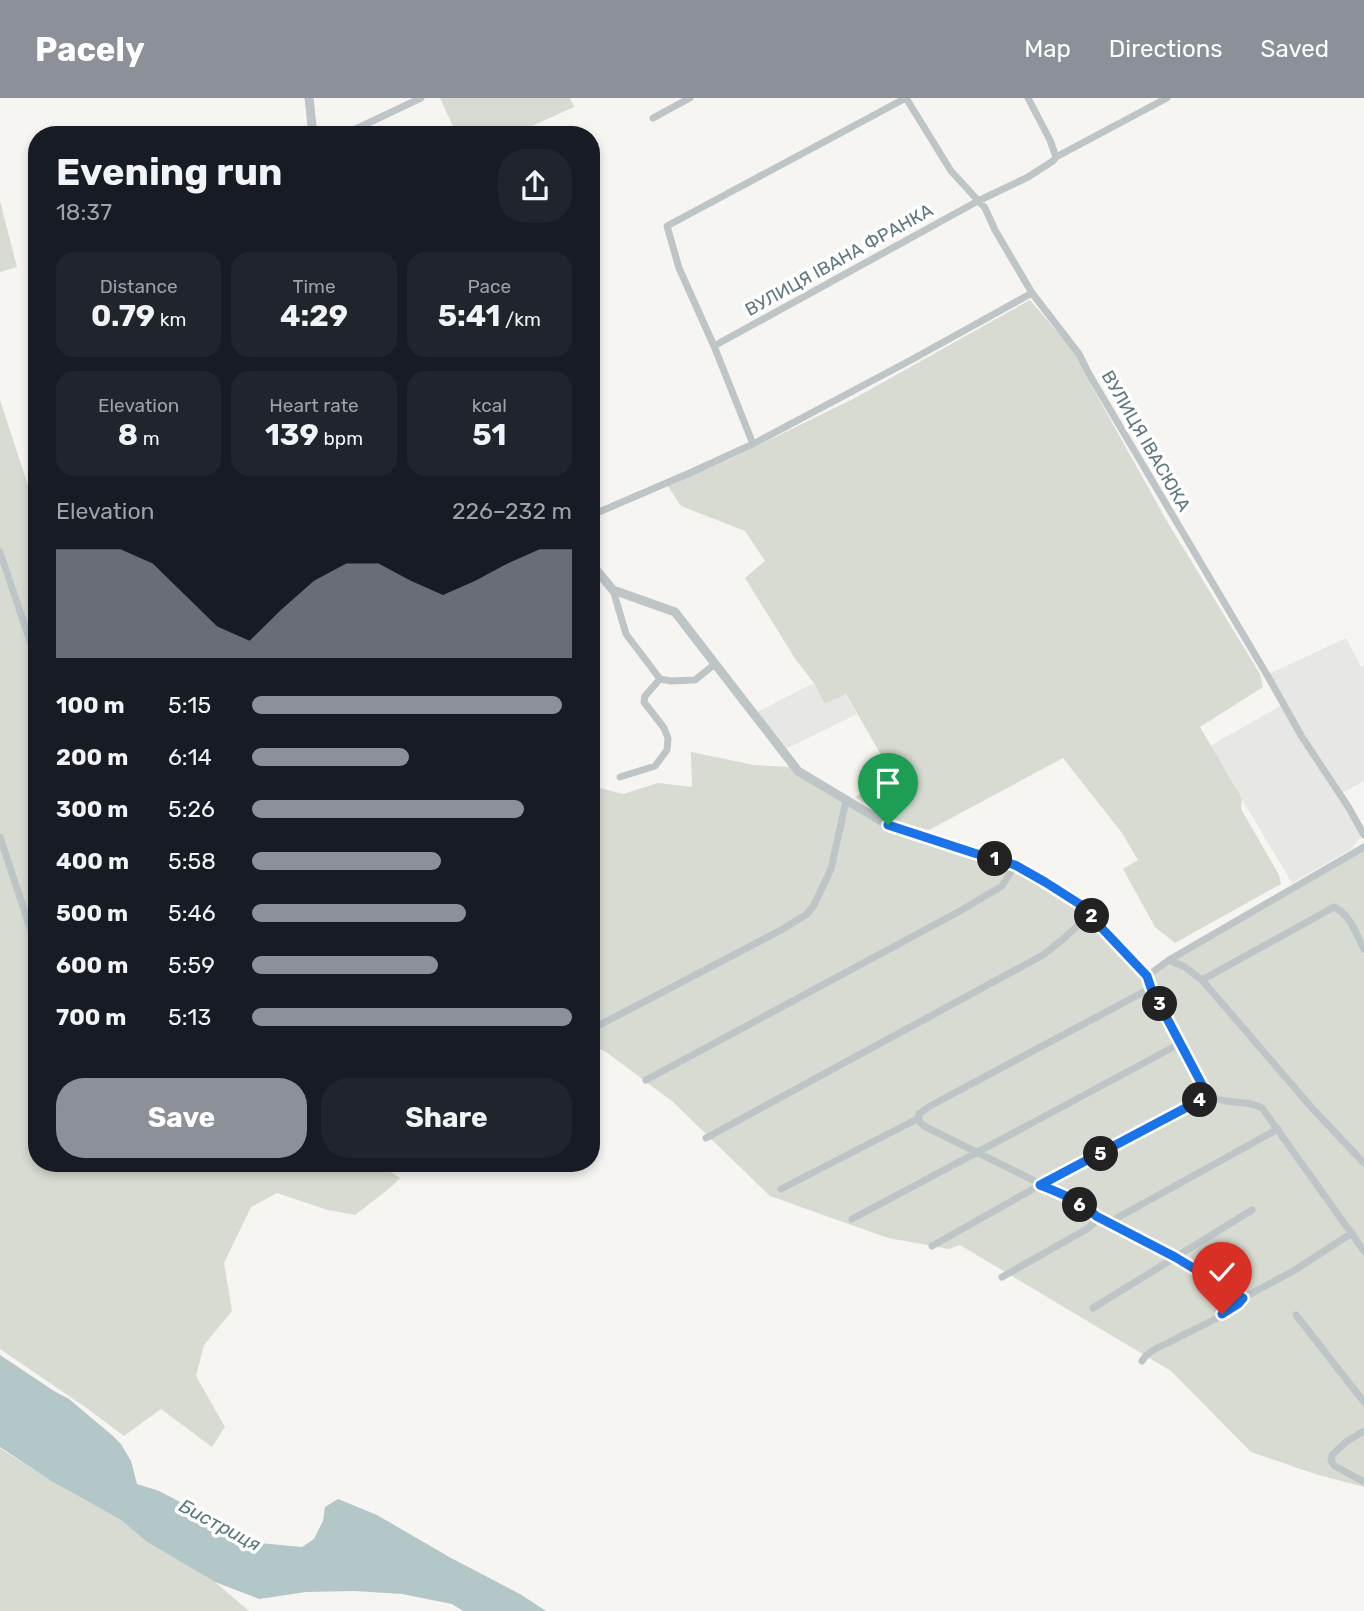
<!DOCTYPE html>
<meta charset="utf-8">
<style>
:root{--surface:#171b24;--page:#20242c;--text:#f1f3f6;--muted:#9ea1a6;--accent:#8c9099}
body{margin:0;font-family:Rubik,sans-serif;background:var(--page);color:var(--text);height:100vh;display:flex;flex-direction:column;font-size:26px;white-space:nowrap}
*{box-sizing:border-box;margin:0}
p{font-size:23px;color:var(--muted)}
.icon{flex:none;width:38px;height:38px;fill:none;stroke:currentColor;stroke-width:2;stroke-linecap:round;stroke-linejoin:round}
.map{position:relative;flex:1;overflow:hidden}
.drawer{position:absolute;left:28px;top:28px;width:572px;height:1046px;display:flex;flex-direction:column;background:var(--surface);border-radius:28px;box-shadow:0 4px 10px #0003}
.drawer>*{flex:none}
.pin{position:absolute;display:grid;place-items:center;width:60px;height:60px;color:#fff;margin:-72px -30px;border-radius:50% 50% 50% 0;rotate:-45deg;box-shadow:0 0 7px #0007}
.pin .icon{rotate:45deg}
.km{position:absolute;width:35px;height:35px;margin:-18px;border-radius:50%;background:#222;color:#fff;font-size:19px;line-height:35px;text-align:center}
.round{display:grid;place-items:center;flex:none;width:74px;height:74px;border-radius:28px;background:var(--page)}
.overview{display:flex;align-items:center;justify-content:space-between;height:119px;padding:0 28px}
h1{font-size:38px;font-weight:700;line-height:52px}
.figures{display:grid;grid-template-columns:repeat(3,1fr);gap:10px;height:119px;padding:7px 28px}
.figures div{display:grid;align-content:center;border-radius:18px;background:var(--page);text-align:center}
.figures b{font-size:30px;font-weight:700}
.figures small{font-size:19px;font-weight:400}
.figures p{font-size:19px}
.chart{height:196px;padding:14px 28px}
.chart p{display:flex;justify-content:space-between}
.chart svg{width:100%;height:126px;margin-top:7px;fill:var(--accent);opacity:.7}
.action{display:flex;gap:14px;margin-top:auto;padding:14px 28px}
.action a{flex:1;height:80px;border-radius:28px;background:var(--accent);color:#fff;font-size:28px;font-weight:700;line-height:80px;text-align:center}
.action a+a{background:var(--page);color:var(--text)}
ul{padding:0 28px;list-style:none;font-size:23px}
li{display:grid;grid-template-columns:112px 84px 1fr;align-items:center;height:52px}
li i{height:18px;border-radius:9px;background:var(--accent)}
header{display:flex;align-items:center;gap:42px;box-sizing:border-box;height:98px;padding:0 35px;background:var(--accent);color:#fff}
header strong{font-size:33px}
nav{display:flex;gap:38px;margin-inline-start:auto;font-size:24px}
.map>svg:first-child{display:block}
.built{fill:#e7e7e6}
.green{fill:#d7dbd1}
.water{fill:#b4c7c8}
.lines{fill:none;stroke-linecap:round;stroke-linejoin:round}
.minor{stroke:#bec5c7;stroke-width:7}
.tertiary{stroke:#bec5c7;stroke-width:9}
.route-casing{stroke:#fff;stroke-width:14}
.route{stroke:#1a73e8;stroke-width:9}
.labels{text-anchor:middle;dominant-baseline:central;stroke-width:7;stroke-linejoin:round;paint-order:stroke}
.street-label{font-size:18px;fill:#5f787f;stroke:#fff}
.water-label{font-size:19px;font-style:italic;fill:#5a787b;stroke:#fff}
</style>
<header>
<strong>Pacely</strong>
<nav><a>Map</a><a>Directions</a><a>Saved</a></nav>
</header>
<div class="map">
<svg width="1364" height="1513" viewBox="0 0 1364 1513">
<rect width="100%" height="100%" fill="#f6f5f2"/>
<path class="built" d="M1346 540 1361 569 1364 568V683L1342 695 1325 671 1269 576Z
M814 585 825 606 845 596 857 616 784 652 757 614Z
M1282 607 1357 727 1361 739 1350 752 1292 785 1210 648Z"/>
<path class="green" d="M440 0H570L574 9 512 37H457Z
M0 103 17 169 0 174Z
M1030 202 1076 256 1085 276 1168 425 1260 576 1263 589 1200 629 1242 701 1241 711 1279 777 1281 786 1175 845 1155 829 1123 771 1138 762 1122 735 1063 660 929 732 888 721 855 699 892 676 846 596 825 606 814 585 796 562 745 480 765 463 745 433 681 408 667 387 730 361 855 300Z
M0 302 37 415V879L33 880 37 883V1066H378L400 1080 390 1090 355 1117 328 1112 277 1095 251 1109 224 1165 232 1213 204 1247 196 1278 225 1329 212 1349 161 1311 124 1338 88 1311 0 1251Z
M691 654 754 667 789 669 878 723 1025 775 1081 810 1147 883 1185 849 1364 749V1389L1315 1376 1251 1354 1171 1273 960 1147 949 1151 888 1140 770 1098 673 1004 606 954 592 947V688L623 696 658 685 692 689Z
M0 1350 51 1383 121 1422 147 1444 215 1484 249 1513H0Z"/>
<path class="water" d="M0 1257 54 1293 69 1301 113 1338 121 1346 131 1363 137 1386 159 1393 190 1409 249 1444 302 1449 314 1441 323 1423 325 1409 338 1401 377 1417 451 1460 520 1496 546 1513H463L452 1506 402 1496 354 1493 306 1494 259 1501 215 1484 147 1444 121 1422 51 1383 0 1349Z"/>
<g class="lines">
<path class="minor" d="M906 0 951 73 985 110 995 132 1032 195 1079 256 1089 276 1270 582 1302 639 1349 710 1364 737
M906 0 667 128 679 170 714 248 753 346 911 262 1032 195
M1028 0 1050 42 1056 59
M653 20 690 0
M343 37 421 0
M714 248 978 103 1028 79 1053 63 1056 59 1167 0
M592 417 692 374 753 346
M0 454 37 564
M613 492 626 536 660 581 671 583 695 582 715 566
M620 679 655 668 667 652 668 640 664 630 644 604 645 598 660 581
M0 739 37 851
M1364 749 1169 862 1147 878 1151 890 1208 998C1225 1007 1247 1001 1262 1010L1364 1153
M1364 851C1356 836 1350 816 1334 809L1202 882 1312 1010 1364 1065
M1169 862 1185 869 1202 882
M592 931 783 831 807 816 814 807 831 771 846 703
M646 982 960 813 1002 788 1015 767
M706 1040 1043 857 1062 842 1090 816
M781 1091 919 1020
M1096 1118 1175 1159 1243 1200C1228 1218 1191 1232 1170 1244 1159 1249 1148 1253 1142 1263
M852 1121 1047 1017 1181 945
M1108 1125 1278 1031
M932 1148 1040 1087 1208 998
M1002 1179 1087 1131 1093 1126 1096 1118 1090 1113 1065 1098 924 1028 918 1022 919 1016 930 1008 1151 890
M1243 1200 1295 1172 1352 1135
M1093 1210 1252 1112
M1296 1217 1364 1304
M1364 1333 1346 1344 1332 1357 1331 1363 1335 1368 1364 1384"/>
<path class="tertiary" d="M309 0 313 37
M592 467 613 492 675 514 798 673 888 727 974 755 1015 767 1045 784 1078 805 1147 878"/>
</g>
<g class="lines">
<g class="route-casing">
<path id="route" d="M888 727 974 755 1015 767 1045 784 1078 805 1147 878 1151 890 1208 998 1040 1087C1059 1095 1082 1103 1096 1118L1175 1159 1243 1200 1238 1206 1222 1216"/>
</g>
<use href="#route" class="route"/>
</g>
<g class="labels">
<g class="street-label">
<text transform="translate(839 162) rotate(-29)">ВУЛИЦЯ ІВАНА ФРАНКА</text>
<text transform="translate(1146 343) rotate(60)">ВУЛИЦЯ ІВАСЮКА</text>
</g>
<g class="water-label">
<text transform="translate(220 1427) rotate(28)">Бистриця</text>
</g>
</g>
</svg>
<div class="pin" style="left:888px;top:727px;background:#1e9e55"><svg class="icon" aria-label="arrive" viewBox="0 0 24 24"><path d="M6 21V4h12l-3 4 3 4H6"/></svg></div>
<div class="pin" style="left:1222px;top:1216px;background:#d93025"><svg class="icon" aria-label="check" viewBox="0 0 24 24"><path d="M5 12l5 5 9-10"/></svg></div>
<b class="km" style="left:995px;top:761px">1</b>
<b class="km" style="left:1092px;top:818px">2</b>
<b class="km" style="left:1160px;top:906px">3</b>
<b class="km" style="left:1200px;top:1002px">4</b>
<b class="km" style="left:1101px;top:1056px">5</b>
<b class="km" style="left:1080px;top:1107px">6</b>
<section class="drawer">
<div class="overview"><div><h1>Evening run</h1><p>18:37</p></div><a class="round"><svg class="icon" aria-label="share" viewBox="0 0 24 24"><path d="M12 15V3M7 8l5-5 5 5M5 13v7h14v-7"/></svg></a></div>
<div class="figures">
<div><p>Distance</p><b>0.79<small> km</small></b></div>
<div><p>Time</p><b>4:29</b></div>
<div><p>Pace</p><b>5:41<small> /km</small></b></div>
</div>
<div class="figures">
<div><p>Elevation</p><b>8<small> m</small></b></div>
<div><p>Heart rate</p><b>139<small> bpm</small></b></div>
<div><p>kcal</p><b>51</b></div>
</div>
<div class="chart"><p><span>Elevation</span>226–232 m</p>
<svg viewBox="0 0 160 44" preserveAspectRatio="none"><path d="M0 44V6L10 6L20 6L30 11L40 22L50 33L60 38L70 27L80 17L90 11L100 11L110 17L120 22L130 17L140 11L150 6L160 6V44z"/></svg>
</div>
<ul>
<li><b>100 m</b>5:15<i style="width:97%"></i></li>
<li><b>200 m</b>6:14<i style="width:49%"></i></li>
<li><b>300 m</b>5:26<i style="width:85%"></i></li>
<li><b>400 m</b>5:58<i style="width:59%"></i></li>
<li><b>500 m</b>5:46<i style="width:67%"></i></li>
<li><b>600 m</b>5:59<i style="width:58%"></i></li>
<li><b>700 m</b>5:13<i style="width:100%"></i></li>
</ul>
<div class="action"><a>Save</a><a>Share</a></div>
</section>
</div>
